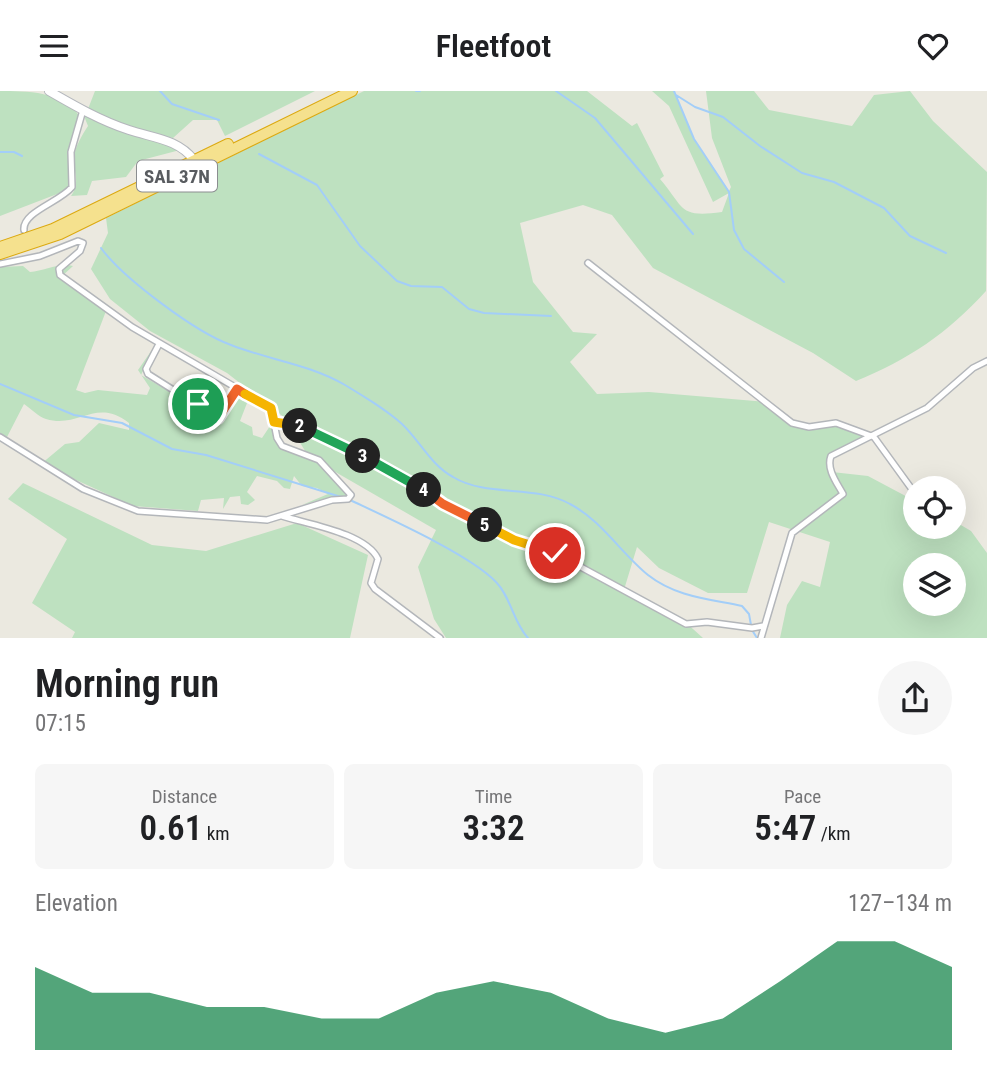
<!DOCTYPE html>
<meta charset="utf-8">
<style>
:root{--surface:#fff;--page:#f6f6f6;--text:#202124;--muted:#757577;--accent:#0b8043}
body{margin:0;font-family:"Roboto Condensed",sans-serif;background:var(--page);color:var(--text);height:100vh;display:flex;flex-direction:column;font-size:26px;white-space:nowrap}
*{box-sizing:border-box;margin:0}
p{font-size:23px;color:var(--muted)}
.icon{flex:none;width:38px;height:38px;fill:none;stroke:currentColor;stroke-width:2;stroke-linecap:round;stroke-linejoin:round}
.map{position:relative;height:547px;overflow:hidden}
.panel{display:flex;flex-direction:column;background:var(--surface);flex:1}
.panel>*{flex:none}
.tools{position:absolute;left:903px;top:385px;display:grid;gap:14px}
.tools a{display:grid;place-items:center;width:63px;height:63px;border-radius:50%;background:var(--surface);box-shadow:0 7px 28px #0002;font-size:35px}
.pin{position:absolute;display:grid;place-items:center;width:60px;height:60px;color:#fff;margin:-30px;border:4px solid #fff;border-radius:50%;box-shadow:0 2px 7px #0007}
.km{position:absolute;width:35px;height:35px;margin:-18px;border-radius:50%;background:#222;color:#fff;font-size:19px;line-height:35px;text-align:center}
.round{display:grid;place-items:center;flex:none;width:74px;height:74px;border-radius:37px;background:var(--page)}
.head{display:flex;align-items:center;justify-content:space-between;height:119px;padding:0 35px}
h1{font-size:38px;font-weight:600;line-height:52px}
.metrics{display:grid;grid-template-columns:repeat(3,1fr);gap:10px;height:119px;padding:7px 35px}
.metrics div{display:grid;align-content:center;border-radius:10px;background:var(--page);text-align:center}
.metrics b{font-size:35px;font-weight:600}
.metrics small{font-size:19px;font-weight:400}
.metrics p{font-size:19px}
.chart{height:196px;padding:14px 35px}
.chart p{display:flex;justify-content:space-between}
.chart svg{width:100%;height:126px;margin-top:7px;fill:var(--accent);opacity:.7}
header{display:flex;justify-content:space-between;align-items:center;height:91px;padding:0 35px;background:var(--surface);font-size:32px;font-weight:600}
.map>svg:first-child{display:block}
.green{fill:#bee1c0;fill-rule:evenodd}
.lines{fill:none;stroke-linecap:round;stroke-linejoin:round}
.stream{stroke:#a3cef8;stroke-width:2}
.street-casing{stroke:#b3b6ba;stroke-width:8}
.secondary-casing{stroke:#b4b7bc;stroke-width:10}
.highway-casing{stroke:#dca910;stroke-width:12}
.street{stroke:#fff;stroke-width:5}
.secondary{stroke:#fff;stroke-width:8}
.highway{stroke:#f5e18e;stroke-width:10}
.split-1-casing{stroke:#fff;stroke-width:14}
.split-2-casing{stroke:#fff;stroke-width:14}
.split-3-casing{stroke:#fff;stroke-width:14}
.split-4-casing{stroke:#fff;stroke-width:14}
.split-5-casing{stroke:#fff;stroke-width:14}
.split-6-casing{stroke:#fff;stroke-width:14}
.split-1{stroke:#f0652b;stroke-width:9}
.split-2{stroke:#f5b400;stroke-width:9}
.split-3{stroke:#22a559;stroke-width:9}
.split-4{stroke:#22a559;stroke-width:9}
.split-5{stroke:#f0652b;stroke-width:9}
.split-6{stroke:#f5b400;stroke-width:9}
.labels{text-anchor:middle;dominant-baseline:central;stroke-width:5;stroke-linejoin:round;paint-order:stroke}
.shield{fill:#fff;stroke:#8b8d90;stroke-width:2}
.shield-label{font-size:19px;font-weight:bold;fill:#595c60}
</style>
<header><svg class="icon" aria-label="menu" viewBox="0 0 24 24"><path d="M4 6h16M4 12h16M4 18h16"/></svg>Fleetfoot<svg class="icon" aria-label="heart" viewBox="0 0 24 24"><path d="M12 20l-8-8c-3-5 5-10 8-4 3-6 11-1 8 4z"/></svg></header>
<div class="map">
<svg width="987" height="547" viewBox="0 0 987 547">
<rect width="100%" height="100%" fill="#ebe9e0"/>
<path class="green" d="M0 0C25 0 65 0 79 25L69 59 72 91 65 100 0 125Z
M95 0H315L225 45 217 29H193L173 47 128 36 88 18Z
M364 0H587L632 35 637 32 664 85 660 88C685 117 678 127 722 121L729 102 713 111 669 15 652 0H674L694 48 729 100 731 96 712 47 706 0H754L769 19 852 35 874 4 910 0 933 30 987 81 986 200C948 242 908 269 856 290L813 262 653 177 612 124 583 114 520 132 533 191 573 241 597 243 570 271 597 303 649 301 766 311 802 336 836 332 874 346 831 365 832 381 868 385 915 410V436H954V430L971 440 987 462V547H780L787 514 802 490 820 496 830 451 769 431 747 502H708L659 477 637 456 623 502 683 529 703 547H446L434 528 418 476 436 439 325 375 348 403 347 406 327 407 302 414 328 403 317 397 302 395 294 385 290 398 284 397 277 390 257 385 247 401 255 409 248 414 241 413 240 405 230 406 223 418 224 407 201 409 198 420 133 415 41 373 65 353 79 351 99 332 129 339V332C96 306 79 338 46 328 39 326 30 317 24 313L7 346 0 342V176L23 175 30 181C44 180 60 171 73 175L61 186 106 220 76 299 85 302 98 299 147 304 150 297 138 279 156 253 141 284 221 331 240 302 249 307 240 330 252 336 253 344 262 347 272 332 279 355 310 368 285 327 227 282 150 240 110 208 91 178 108 142 106 127ZM915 474H954V513H915Z
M84 25H90L122 41 159 48 180 59 138 70 126 86 92 90 87 104 71 105C81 91 73 81 74 66 75 56 82 44 88 35Z
M23 392 152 454 206 460 297 432 368 464 350 547H72L75 541 32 512 67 448 8 408Z"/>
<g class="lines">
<path class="stream" d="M160 0 172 13 219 29
M416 0H420
M556 0 595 27 693 143
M674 0 694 48 729 101 734 139 744 158 784 191
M676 4 695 16 723 26 760 55 802 82 834 91 884 117 910 145 946 162
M0 61H14L22 65
M259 63 317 94 360 155 397 190 411 195 442 196 469 218 484 222 551 225
M101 157C123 187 195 241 231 254 269 269 309 273 345 294 365 306 385 318 402 333 420 350 431 374 453 386 488 407 534 393 570 413 601 429 621 462 648 484 676 506 709 508 742 515L749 523 751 534
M0 293 74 324 122 332 172 358 206 364 341 406
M350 409C386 426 471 464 496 491 511 506 513 531 528 547
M752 539 757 547"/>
<g class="street-casing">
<path id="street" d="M24 139C22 121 60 111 72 96L71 61 83 19
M588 172 792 332 809 336 836 332 874 346 911 397
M0 173 40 165 78 150 83 152 80 160 59 178 60 184 132 236 271 317 277 347 282 355 319 369 351 404 348 408 332 409 267 429 138 420 83 398 0 346
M159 253 146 278 148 283 216 326 221 325 237 298
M274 331 302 335 336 351 417 394 444 413 514 449 555 462 686 533 707 531 752 537 763 535
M282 425C307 433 366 442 378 468L371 492 375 498 440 547
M761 547 792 442 843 403C837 392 826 378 831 365L927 317 973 277 987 270"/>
</g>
<g class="secondary-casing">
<path id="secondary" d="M49 0C75 15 101 30 129 39 153 47 178 48 194 69"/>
</g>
<g class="highway-casing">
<path id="highway" d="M0 156 53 138 228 53
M0 163 60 143 352 0"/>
</g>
<use href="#street" class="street"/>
<use href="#secondary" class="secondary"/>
<use href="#highway" class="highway"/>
</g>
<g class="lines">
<g class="split-1-casing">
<path id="split-1" d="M198 313 218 327 237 298 245 303"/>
</g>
<g class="split-2-casing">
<path id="split-2" d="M245 303 271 317 274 331 300 335"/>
</g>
<g class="split-3-casing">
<path id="split-3" d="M300 335 363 365"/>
</g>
<g class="split-4-casing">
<path id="split-4" d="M363 365 424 399"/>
</g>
<g class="split-5-casing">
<path id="split-5" d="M424 399 443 413 485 434"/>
</g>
<g class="split-6-casing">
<path id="split-6" d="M485 434 514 449 555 462"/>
</g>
<use href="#split-1" class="split-1"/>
<use href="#split-2" class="split-2"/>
<use href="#split-3" class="split-3"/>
<use href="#split-4" class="split-4"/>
<use href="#split-5" class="split-5"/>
<use href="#split-6" class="split-6"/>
</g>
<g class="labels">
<rect class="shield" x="137" y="69.5" width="80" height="31" rx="5"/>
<g class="shield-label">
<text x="177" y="85">SAL 37N</text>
</g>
</g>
</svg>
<div class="tools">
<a><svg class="icon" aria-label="locate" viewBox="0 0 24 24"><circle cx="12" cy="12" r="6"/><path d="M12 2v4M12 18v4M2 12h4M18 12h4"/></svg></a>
<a><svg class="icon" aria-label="layers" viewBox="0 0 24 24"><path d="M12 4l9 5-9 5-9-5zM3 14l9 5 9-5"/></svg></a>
</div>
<div class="pin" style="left:198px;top:313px;background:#1e9e55"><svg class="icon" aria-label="arrive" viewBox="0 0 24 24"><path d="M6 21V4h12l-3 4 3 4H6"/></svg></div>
<div class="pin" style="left:555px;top:462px;background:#d93025"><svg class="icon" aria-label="check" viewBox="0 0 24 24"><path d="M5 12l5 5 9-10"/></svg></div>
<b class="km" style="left:300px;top:335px">2</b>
<b class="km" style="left:363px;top:365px">3</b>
<b class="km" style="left:424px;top:399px">4</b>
<b class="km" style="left:485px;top:434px">5</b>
</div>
<section class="panel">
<div class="head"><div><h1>Morning run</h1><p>07:15</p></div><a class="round"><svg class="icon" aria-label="share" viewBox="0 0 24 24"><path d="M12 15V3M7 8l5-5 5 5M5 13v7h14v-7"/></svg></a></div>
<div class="metrics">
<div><p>Distance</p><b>0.61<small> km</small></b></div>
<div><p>Time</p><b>3:32</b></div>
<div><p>Pace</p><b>5:47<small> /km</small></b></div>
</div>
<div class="chart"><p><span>Elevation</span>127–134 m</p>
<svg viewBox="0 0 160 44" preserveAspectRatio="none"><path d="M0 44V15L10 24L20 24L30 29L40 29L50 33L60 33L70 24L80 20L90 24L100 33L110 38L120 33L130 20L140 6L150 6L160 15V44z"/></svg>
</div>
</section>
